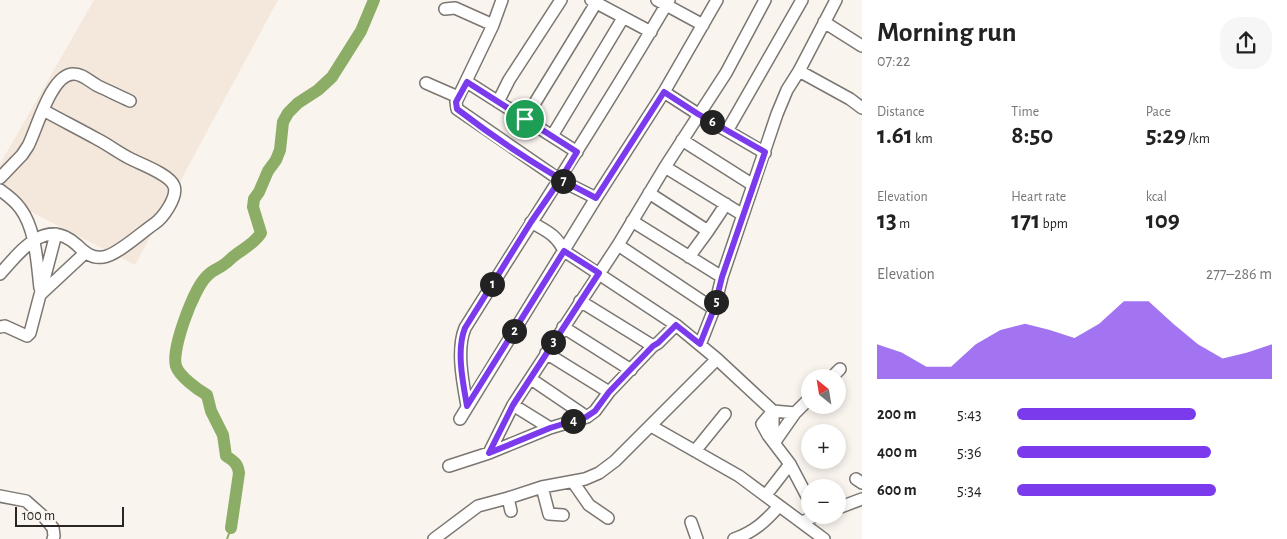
<!DOCTYPE html>
<meta charset="utf-8">
<style>
:root{--surface:#fff;--page:#f6f6f6;--text:#222;--muted:#767676;--accent:#7c3aed}
body{margin:0;font-family:"Alegreya Sans",sans-serif;background:var(--page);color:var(--text);height:100vh;display:flex;flex-direction:column;font-size:19px;white-space:nowrap}
*{box-sizing:border-box;margin:0}
p{font-size:16px;color:var(--muted)}
.icon{flex:none;width:28px;height:28px;fill:none;stroke:currentColor;stroke-width:2;stroke-linecap:round;stroke-linejoin:round}
.map{position:relative;flex:1;overflow:hidden}
.drawer{display:flex;flex-direction:column;background:var(--surface);width:425px}
.drawer>*{flex:none}
.needle{width:32px;rotate:330deg}
.buttons{position:absolute;left:801px;top:369px;display:grid;gap:10px}
.buttons a{display:grid;place-items:center;width:45px;height:45px;border-radius:50%;background:var(--surface);box-shadow:0 2px 8px #0003;font-size:25px}
.scale{position:absolute;left:15px;bottom:12px;width:109px;box-sizing:border-box;padding-left:5px;border:2px solid #292624;border-top:0;font-size:14px;line-height:18px;white-space:nowrap;color:#292624;-webkit-text-stroke:4px #faf4ee;paint-order:stroke}
.pin{position:absolute;display:grid;place-items:center;width:42px;height:42px;color:#fff;margin:-21px;border:2px solid #fff;border-radius:50%;box-shadow:0 1px 5px #0007}
.km{position:absolute;width:25px;height:25px;margin:-12px;border-radius:50%;background:#222;color:#fff;font-size:14px;line-height:25px;text-align:center}
.round{display:grid;place-items:center;flex:none;width:52px;height:52px;border-radius:20px;background:var(--page)}
.head{display:flex;align-items:center;justify-content:space-between;height:85px;padding:0 15px}
h1{font-size:28px;font-weight:600;line-height:38px}
.stats{display:grid;grid-template-columns:repeat(3,1fr);gap:8px;height:85px;padding:5px 15px}
.stats div{display:grid;align-content:center}
.stats b{font-size:25px;font-weight:600}
.stats small{font-size:14px;font-weight:400}
.stats p{font-size:14px}
.chart{height:140px;padding:10px 15px}
.chart p{display:flex;justify-content:space-between}
.chart svg{width:100%;height:90px;margin-top:5px;fill:var(--accent);opacity:.7}
ul{padding:0 15px;list-style:none;font-size:16px}
li{display:grid;grid-template-columns:80px 60px 1fr;align-items:center;height:38px}
li i{height:12px;border-radius:6px;background:var(--accent)}
main{display:flex;flex:1;min-height:0}
.map>svg:first-child{display:block}
.built{fill:#f4e8dd}
.lines{fill:none;stroke-linecap:round;stroke-linejoin:round}
.stream{stroke:#8cad65;stroke-width:2}
.river{stroke:#8cad65;stroke-width:12}
.minor-casing{stroke:#7b7671;stroke-width:14}
.minor{stroke:#fff;stroke-width:11}
.route-casing{stroke:#fff;stroke-width:10}
.route{stroke:#7c3aed;stroke-width:6}
</style>
<main>
<div class="map">
<svg width="862" height="539" viewBox="0 0 862 539">
<rect width="100%" height="100%" fill="#faf4ee"/>
<path class="built" d="M94 0H278L135 265 0 196V164Z"/>
<g class="lines">
<path class="stream" d="M227 539 231 528"/>
<path class="river" d="M231 528 239 473C238 464 234 461 226 456L223 435 211 411 207 395C198 390 179 376 176 366 171 349 194 288 207 276 213 269 219 269 226 263 229 261 231 258 234 256 244 248 254 244 261 233L253 207 254 199 259 192 268 171 276 160 280 150 283 122 288 113 298 103 318 90 332 77 361 31 374 0"/>
<g class="minor-casing">
<path id="minor" d="M502 0 493 25 456 102 457 109 560 180 596 198
M591 0 651 32
M657 0 703 25
M445 9 455 8 493 25
M824 22 862 46
M799 71 850 99 862 108
M467 82 577 152
M426 83 458 97
M664 92 698 114 765 153
M498 102 509 80 561 0
M525 119 596 3
M727 131 802 0
M552 136 623 18
M682 140 753 185
M665 167 743 215
M0 178 22 155 28 146C37 129 51 73 74 74 83 74 90 82 98 86 109 91 119 96 130 101
M0 190C7 195 15 201 20 208 36 229 37 263 40 288
M649 193 708 231
M632 221 722 277
M618 245 714 309
M689 257 708 231 726 204
M0 274C20 252 45 216 77 245 84 252 92 259 103 257 116 256 142 232 154 224 163 218 178 197 174 186 170 175 143 165 133 160 120 154 109 145 97 139 79 129 61 120 43 110
M41 294 85 253
M580 301 653 346
M0 327 5 326 27 336 30 333 56 234
M563 327 631 370
M700 345 714 309 722 277 777 114 787 90 799 71 836 0
M546 353 609 392
M717 359 773 411V431L768 435 774 443
M831 378 840 369
M531 379 587 417
M810 398 795 413 774 443 790 464 810 502
M513 405 550 428
M467 406C463 383 456 350 465 328 533 219 604 112 669 0
M460 419 596 198 664 92 717 0
M651 426 739 476 824 539
M768 435 762 424 773 411 795 413
M695 451 725 414
M489 453 513 405 618 245 665 167 726 73 765 0
M449 466 489 453 550 428 587 417 595 411 609 392 653 346 658 343 676 325
M856 479 862 483
M573 482 589 505 608 518
M542 487 549 514 563 515
M766 495 790 464
M0 496 26 501 44 517 53 528 54 536 53 539
M508 498 511 511
M838 508 862 499
M691 522 697 539
M802 522 817 515
M434 539 478 506 508 498 542 487 585 479 599 473 615 461 717 359 676 325 564 251C556 234 546 231 531 222
M734 539C754 532 766 521 779 506"/>
</g>
<use href="#minor" class="minor"/>
</g>
<g class="lines">
<g class="route-casing">
<path id="route" d="M525 119 577 152 560 180 531 222 465 328C456 350 463 383 467 406L564 251 599 273 513 405 489 453 550 428 586 417 595 411 609 392 653 346 658 343 676 325 700 344 714 309 722 277 765 152 698 114 664 92 596 198C547 173 500 142 457 109L456 102 467 82 525 119"/>
</g>
<use href="#route" class="route"/>
</g>
</svg>
<div class="buttons">
<a><svg class="needle" viewBox="-14 -14 28 28"><path d="M0-13l5 13h-10z" fill="#e53935"/><path d="M0 13l5-13h-10z" fill="#767676"/></svg></a>
<a>+</a>
<a>−</a>
</div>
<div class="scale">100 m</div>
<div class="pin" style="left:525px;top:119px;background:#1e9e55"><svg class="icon" aria-label="arrive" viewBox="0 0 24 24"><path d="M6 21V4h12l-3 4 3 4H6"/></svg></div>
<b class="km" style="left:492px;top:284px">1</b>
<b class="km" style="left:514px;top:331px">2</b>
<b class="km" style="left:553px;top:342px">3</b>
<b class="km" style="left:573px;top:421px">4</b>
<b class="km" style="left:716px;top:302px">5</b>
<b class="km" style="left:712px;top:122px">6</b>
<b class="km" style="left:563px;top:181px">7</b>
</div>
<section class="drawer">
<div class="head"><div><h1>Morning run</h1><p>07:22</p></div><a class="round"><svg class="icon" aria-label="share" viewBox="0 0 24 24"><path d="M12 15V3M7 8l5-5 5 5M5 13v7h14v-7"/></svg></a></div>
<div class="stats">
<div><p>Distance</p><b>1.61<small> km</small></b></div>
<div><p>Time</p><b>8:50</b></div>
<div><p>Pace</p><b>5:29<small> /km</small></b></div>
</div>
<div class="stats">
<div><p>Elevation</p><b>13<small> m</small></b></div>
<div><p>Heart rate</p><b>171<small> bpm</small></b></div>
<div><p>kcal</p><b>109</b></div>
</div>
<div class="chart"><p><span>Elevation</span>277–286 m</p>
<svg viewBox="0 0 160 44" preserveAspectRatio="none"><path d="M0 44V27L10 31L20 38L30 38L40 27L50 20L60 17L70 20L80 24L90 17L100 6L110 6L120 17L130 27L140 34L150 31L160 27V44z"/></svg>
</div>
<ul>
<li><b>200 m</b>5:43<i style="width:70%"></i></li>
<li><b>400 m</b>5:36<i style="width:76%"></i></li>
<li><b>600 m</b>5:34<i style="width:78%"></i></li>
</ul>
</section>
</main>
